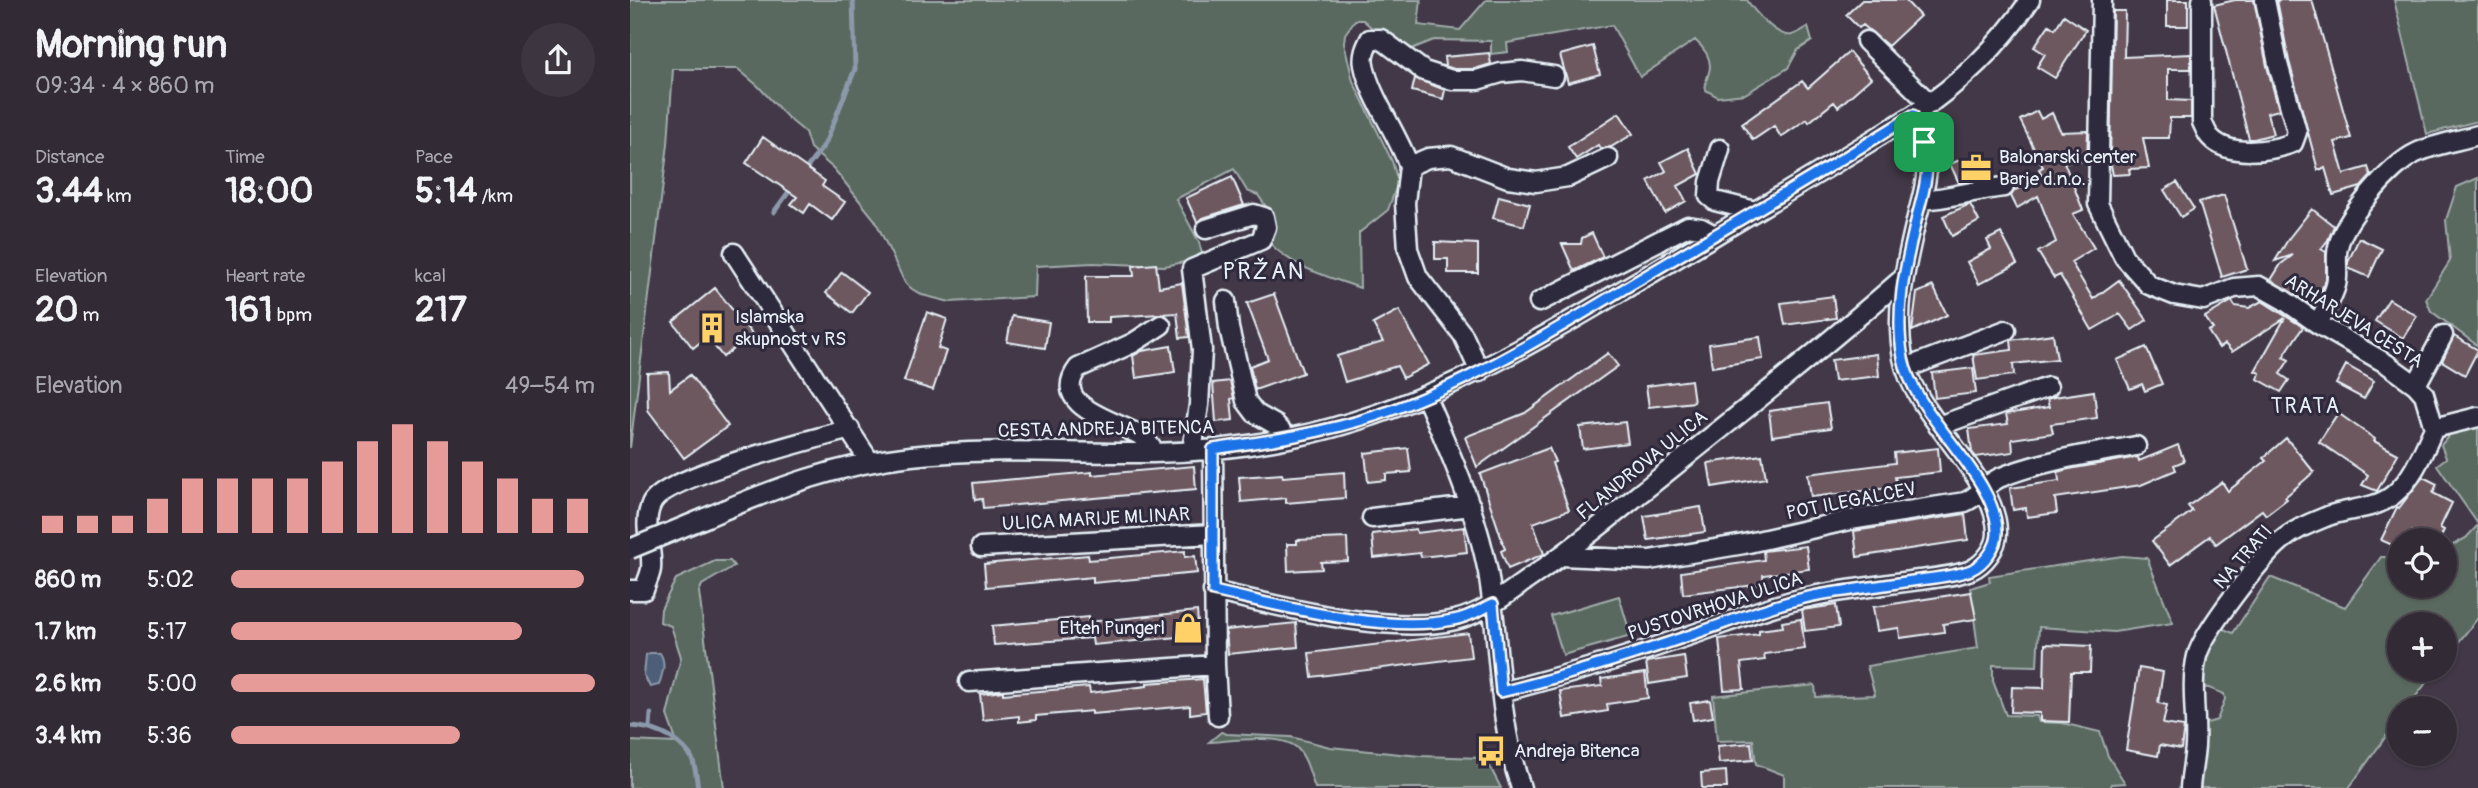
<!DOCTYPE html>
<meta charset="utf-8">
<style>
:root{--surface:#322a35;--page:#3d3641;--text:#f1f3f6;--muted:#a8a7ad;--line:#4d4650;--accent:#e69b98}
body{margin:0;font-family:Pangolin,sans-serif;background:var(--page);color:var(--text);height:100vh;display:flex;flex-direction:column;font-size:26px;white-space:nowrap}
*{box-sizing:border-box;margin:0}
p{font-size:23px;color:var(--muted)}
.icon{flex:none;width:38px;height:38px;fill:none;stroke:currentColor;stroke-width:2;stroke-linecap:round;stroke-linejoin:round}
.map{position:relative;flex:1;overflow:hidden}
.details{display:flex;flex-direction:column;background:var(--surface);width:630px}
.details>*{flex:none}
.fabs{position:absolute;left:1757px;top:528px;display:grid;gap:14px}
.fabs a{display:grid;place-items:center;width:70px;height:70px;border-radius:50%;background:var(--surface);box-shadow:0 2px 5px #0004,0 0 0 2px var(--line);font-size:35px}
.pin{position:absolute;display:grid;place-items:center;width:60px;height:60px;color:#fff;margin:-30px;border-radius:14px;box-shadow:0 4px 10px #0006}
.round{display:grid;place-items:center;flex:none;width:74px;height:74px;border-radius:37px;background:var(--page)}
.summary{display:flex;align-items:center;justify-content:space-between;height:119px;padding:0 35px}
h1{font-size:38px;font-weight:800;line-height:52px}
.metrics{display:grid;grid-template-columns:repeat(3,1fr);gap:10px;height:119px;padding:7px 35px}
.metrics div{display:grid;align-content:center}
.metrics b{font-size:35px;font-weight:800}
.metrics small{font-size:19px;font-weight:400}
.metrics p{font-size:19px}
.chart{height:196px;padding:14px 35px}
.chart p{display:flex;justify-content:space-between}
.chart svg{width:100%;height:126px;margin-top:7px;stroke:var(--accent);stroke-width:6}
ul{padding:0 35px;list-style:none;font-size:23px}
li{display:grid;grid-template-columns:112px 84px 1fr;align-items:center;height:52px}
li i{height:18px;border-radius:9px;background:var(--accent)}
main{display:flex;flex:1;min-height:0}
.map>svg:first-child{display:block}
.green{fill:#5a695f;stroke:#a1adac;stroke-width:2}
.water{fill:#4e5e78;stroke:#8c99ab;stroke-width:2}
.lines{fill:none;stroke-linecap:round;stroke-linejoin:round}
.stream{stroke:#8c99ab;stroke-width:5}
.building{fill:#6e585e;stroke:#e8f1f8;stroke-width:2}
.minor-casing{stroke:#e8f1f8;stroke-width:23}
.minor{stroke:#2f2a3d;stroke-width:18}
.minor-bridge-casing{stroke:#e8f1f8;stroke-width:23;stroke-linecap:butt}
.minor-bridge{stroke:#2f2a3d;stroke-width:18}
.route-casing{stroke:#fff;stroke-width:14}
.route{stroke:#1a73e8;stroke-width:9}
.labels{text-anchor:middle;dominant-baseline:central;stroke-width:6;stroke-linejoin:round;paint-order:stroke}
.poi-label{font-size:19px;fill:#e8f1f8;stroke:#2f2a3d;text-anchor:start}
.street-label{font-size:19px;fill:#e8f1f8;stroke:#2f2a3d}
.neighbourhood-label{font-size:21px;letter-spacing:2px;fill:#e8f1f8;stroke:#2f2a3d}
.quarter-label{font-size:23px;letter-spacing:2px;fill:#e8f1f8;stroke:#2f2a3d}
</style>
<main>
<section class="details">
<div class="summary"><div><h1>Morning run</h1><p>09:34 · 4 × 860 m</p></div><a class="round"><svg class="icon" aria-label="share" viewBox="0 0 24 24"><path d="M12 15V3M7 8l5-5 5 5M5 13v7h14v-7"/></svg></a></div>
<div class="metrics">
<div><p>Distance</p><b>3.44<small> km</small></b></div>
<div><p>Time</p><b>18:00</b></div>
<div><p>Pace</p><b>5:14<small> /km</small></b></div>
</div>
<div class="metrics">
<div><p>Elevation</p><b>20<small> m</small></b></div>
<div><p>Heart rate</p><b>161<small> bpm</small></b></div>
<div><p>kcal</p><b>217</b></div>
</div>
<div class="chart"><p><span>Elevation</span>49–54 m</p>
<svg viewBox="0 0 160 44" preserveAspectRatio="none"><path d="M5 44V38M15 44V38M25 44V38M35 44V32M45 44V25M55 44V25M65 44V25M75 44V25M85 44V19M95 44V12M105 44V6M115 44V12M125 44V19M135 44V25M145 44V32M155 44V32"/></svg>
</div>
<ul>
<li><b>860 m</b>5:02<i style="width:97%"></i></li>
<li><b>1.7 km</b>5:17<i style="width:80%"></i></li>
<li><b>2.6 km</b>5:00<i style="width:100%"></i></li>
<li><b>3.4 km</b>5:36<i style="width:63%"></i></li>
</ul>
</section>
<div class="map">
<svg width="1848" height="788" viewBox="0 0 1848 788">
<rect width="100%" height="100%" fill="#423847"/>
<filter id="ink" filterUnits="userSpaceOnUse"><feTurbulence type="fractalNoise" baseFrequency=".0143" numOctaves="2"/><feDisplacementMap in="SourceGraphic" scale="14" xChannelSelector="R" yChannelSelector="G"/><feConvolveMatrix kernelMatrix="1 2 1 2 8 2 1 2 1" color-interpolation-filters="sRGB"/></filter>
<g filter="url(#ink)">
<path class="green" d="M0 0H791L788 25 830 30 856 0H1117C1124 11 1147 38 1162 35 1167 34 1174 29 1178 27L1182 41 1168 50 1158 68 1115 94 1088 97 1076 90C1074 83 1077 80 1079 72 1083 59 1074 48 1065 40L1010 77 982 25 877 43 878 52 861 54V41L804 40 784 48 770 49 761 45 733 20H725L715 34 714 43 723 81 762 161 768 182 758 210 729 233 730 288C695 275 657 267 634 236L639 211 628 195 617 191 604 169 546 199 569 242 573 258 535 266 463 263 406 266 405 297 320 302 292 295 282 289 275 283 245 220 204 169 180 148 175 132 158 118 128 86 108 69H43L38 144 0 448Z
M1764 0H1848V121L1797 134Z
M1848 178V346L1801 311 1796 299 1820 261 1816 220 1827 187Z
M1848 423V524L1807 465 1816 458 1811 445 1821 433Z
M1848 525V618L1815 659V625H1769V670H1806L1776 709H1769V718L1719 788H1564L1571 725 1587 720 1595 699 1594 694 1579 688 1569 687 1575 653 1589 627 1603 633 1640 577 1715 607 1751 557H1769V586H1815V549L1836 538Z
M1492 556 1517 558 1543 623 1484 632 1409 627 1407 666 1363 665V681L1376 715 1407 716 1409 722 1432 723 1470 732 1478 756 1495 783 1481 784V788H1154V775L1126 764 1123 740 1087 741 1083 696 1185 685 1186 697 1245 695 1237 666 1348 648 1340 588 1360 582 1359 576Z
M85 561H100L104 566 72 585 69 592 94 788H0V741L47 743 37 715 51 657 41 626 30 622 31 609 46 579Z
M989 596 1001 636 933 655 921 616Z
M591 732 597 734 661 737 700 747 790 756 852 758 858 763 871 788H685C680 775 677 758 667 748 651 733 600 741 579 742Z"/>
<path class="water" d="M20 653H30C37 664 32 674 29 685L20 687 14 675 16 655Z"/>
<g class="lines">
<path class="stream" d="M173 173 195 144 225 69 223 0
M144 212 163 186
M0 726C22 727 46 736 60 755 66 763 66 778 68 788
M20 727 21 714"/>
</g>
<path class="building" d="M1232 0H1275L1290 16 1258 46 1233 25 1229 28 1216 15Z
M1537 0H1558V26H1537Z
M1605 0H1624L1637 66 1649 110 1637 113 1643 134 1624 139H1619L1584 5Z
M1647 0H1682L1721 138 1705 142 1714 174 1738 167 1741 176 1731 187 1703 195 1695 168 1688 170 1659 61Z
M1483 11H1495L1494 57 1561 54V69H1538V100L1561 101V118H1540L1539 138H1513L1519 168 1499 169 1500 174 1483 175 1480 160Z
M1434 15 1456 30 1425 78 1407 67 1415 54 1404 47 1419 25 1425 29Z
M963 46 970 74 938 83 930 55Z
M1219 52 1241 78 1208 107 1204 102 1179 122 1177 119 1151 137 1144 126 1123 140 1112 124 1172 81 1178 88Z
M859 53 861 64 845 69H824L815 66 814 57Z
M785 78 815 90 813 99 782 91Z
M1407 111 1411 119 1422 113 1431 132 1458 131 1457 161 1434 162 1453 210 1443 214 1464 248 1441 262 1463 299 1489 280 1517 320 1502 330 1490 314 1462 330 1430 275 1424 278 1408 252 1426 242 1408 196 1387 208 1381 196 1384 191 1412 175 1409 169 1413 167 1390 120Z
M989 113 1003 134 981 147 970 149 968 145 946 159 938 147Z
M133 137 195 181 192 186 215 202 202 220 180 204 174 213 161 204 167 197 116 163Z
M1058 148 1070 174 1048 186 1056 201 1035 213 1018 181 1036 171 1031 162Z
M1332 159 1343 180 1329 183 1320 164Z
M602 177 614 205 573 218 567 222 556 198Z
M1547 182 1564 209 1551 217 1534 190Z
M1594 195 1617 269 1592 277 1569 202Z
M869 196 900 204 894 226 863 218Z
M1340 204 1349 221 1322 236 1313 216Z
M1682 209 1704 226 1698 240 1691 249 1696 252V279L1684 307 1641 280 1651 264 1663 255 1645 261 1659 238Z
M962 233 973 257 944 271 932 244H951L952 238Z
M1371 233 1387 264 1349 284 1337 262 1361 249 1357 240Z
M1729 238 1752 249 1739 277 1718 268V262Z
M805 242 848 244V273H818V259H805Z
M526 264 529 287 552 283 559 337 550 338 547 313 479 317V322H457L456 276H504L503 266Z
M212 272 238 292 222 313 196 293Z
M1303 286 1317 315 1282 331 1287 293Z
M85 288 122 334 93 357 77 337 63 348 43 322Z
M644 294 673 373 625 390 620 366 638 359 617 303Z
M1203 296 1206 318 1155 325 1151 303Z
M1759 299 1787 316 1773 338 1745 321Z
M1602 301 1605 306 1619 308 1632 301 1673 327 1653 357 1659 360 1650 374 1659 380 1651 392 1628 379 1630 373 1625 371 1655 318 1602 352 1595 344 1589 348 1578 331 1583 329 1575 317Z
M769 310 799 364 773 378 767 366 715 382 707 356 753 342 743 324Z
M297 312 317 319 308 348 316 351 303 390 274 381Z
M382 316 419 322 415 348 377 342Z
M1423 334 1427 359 1383 364 1384 375 1347 380 1343 355 1382 350 1381 340Z
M1824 336 1848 350 1835 375 1812 361Z
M1130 337 1133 359 1082 367 1079 344Z
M541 346 545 372 506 378 503 356 512 351Z
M1516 347 1532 384 1515 391 1512 384 1500 389 1487 360Z
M978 353 988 366 847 467 835 437 895 413Z
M1247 354 1249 376 1204 381 1201 360Z
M1716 365 1744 381 1734 399 1706 384Z
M1343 368 1346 393 1305 398 1302 373Z
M39 372 40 390 60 375 98 426 54 458 18 410 17 373Z
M1061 380 1064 402 1019 407 1016 386Z
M600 381 604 398 601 399 603 420 586 422 583 383Z
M1464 391 1467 418 1421 424 1423 433 1382 439 1383 452 1346 457 1342 452 1339 429 1378 424 1376 414 1419 407 1417 399 1424 397Z
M1197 403 1201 428 1142 436 1139 411Z
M1708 413 1745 439 1744 441 1768 454 1747 491 1732 485 1738 475 1689 442Z
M995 422 998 443 953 449 950 427Z
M1656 438 1684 472 1655 497 1657 499 1636 515 1632 510 1586 544 1580 536 1540 565 1522 541 1562 511 1558 506 1592 482 1598 491 1636 461 1633 458Z
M1548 445 1554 461 1544 465 1546 470 1511 485 1425 498 1427 513 1397 517 1396 508 1383 510 1380 488 1429 481 1428 472 1439 469 1508 457 1509 461Z
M778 448 781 472 756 474V480L738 482 735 453Z
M919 448 925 462 922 463 939 510 903 523 914 554 878 569 871 551 875 549 850 474Z
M1308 448 1310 472 1265 477 1267 487 1181 497 1178 474 1265 463 1264 453Z
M1132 455 1136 478 1082 487 1078 463Z
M564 466 566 489 353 508 352 499 345 500 343 483 462 472V475Z
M714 472 715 498 656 503V498L611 502 609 477 652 474 653 477Z
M1793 477 1807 484 1803 493 1822 503 1810 528 1814 530 1809 541H1799L1782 532 1778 541H1769V548L1751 540 1767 507 1769 508Z
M1071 507 1075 532 1018 540 1014 516Z
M1335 514 1338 540 1227 557 1224 531Z
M834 527 837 552 791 557 790 553 744 558 742 534 786 529 787 533Z
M717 538 718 561 691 562 692 569 658 571 657 544H667V540Z
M1176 546 1179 569 1133 575 1134 584 1053 594 1051 572 1134 560 1133 551Z
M555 551V557L565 556 567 573 463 583V577L356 587 354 564 458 555 459 560Z
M1341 592 1346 619 1313 624 1314 632 1270 638 1269 628 1247 631 1243 607Z
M1206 605 1209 627 1175 631 1172 610Z
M567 611 569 635 463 645 462 638 364 645 362 626 458 617V622Z
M1171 619 1175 649 1134 654 1135 660 1111 663 1114 689 1094 690 1089 639 1129 634V630L1153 627 1152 622Z
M666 623 668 647 598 654 596 630Z
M838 633 841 657 682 677 679 653Z
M1415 644 1461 646 1460 672H1441L1439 722 1410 721V713L1381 712 1382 687 1414 688Z
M1054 656 1057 678 1019 684 1016 662Z
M1509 668 1533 672 1528 703 1537 705 1533 724 1554 727 1551 749 1530 745 1528 756 1496 750Z
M1015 673 1018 698 977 704 978 711 934 718 930 691 972 686 971 679Z
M573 679 576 712 560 714V706L462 714V711L406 716V720L389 722V716L353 720 350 694 373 691V694L459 687 460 693 517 686V683Z
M1080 700 1083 717 1063 720 1060 703Z
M1121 743 1123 760 1089 763 1087 746Z
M1096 771 1097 788H1072L1071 773Z"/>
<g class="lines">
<g class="minor-casing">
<path id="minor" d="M1472 0 1468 204 1494 257 1519 285 1544 295 1573 300 1604 288 1629 286 1654 300 1688 324 1757 364 1786 385 1794 394 1804 428 1848 417
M1572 0V122C1574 126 1577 134 1580 137 1599 158 1640 151 1663 143L1667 132 1648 64 1635 0
M1236 41 1300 104
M1090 149 1080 182 1079 196 1085 201 1125 211
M779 166C768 134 740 97 734 65 732 55 736 47 740 39H751L794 71 822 80H847L871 73 892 71 924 76
M1292 200C1320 198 1346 190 1374 187
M104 253 240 462
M596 301 599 328 616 401 625 413 646 425 658 438
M909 302 1058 226 1071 228 1084 235
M1688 324C1693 312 1703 298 1706 285 1709 273 1705 259 1708 247 1714 219 1761 165 1786 153 1805 144 1827 141 1848 135
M1276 368 1376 330
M850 372 833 335 788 277 778 249 775 203 779 166 798 158 821 156 878 178 906 182 938 177 978 158
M1786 385 1813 335
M796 397C821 454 846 511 858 572 870 644 867 718 891 788
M1308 426 1418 387
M583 449 585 665 588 716
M562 451 569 405 572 350 562 269 631 240 636 227 634 217 624 214 576 229
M525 453C521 447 517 440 511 436 488 421 418 407 448 368L503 343 531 325
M75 518C142 489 209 464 281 456 361 447 443 454 523 453 568 452 615 447 659 438 794 411 899 345 1015 277 1105 223 1195 170 1283 115 1330 84 1369 46 1400 0
M742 518 841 506
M351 547 583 534
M932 556 1019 560 1114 544 1220 520 1335 502C1349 496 1355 485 1369 478 1413 460 1460 454 1506 446
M0 590H14C16 583 20 576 21 569 23 548 12 525 21 505 32 476 186 439 220 429
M583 591C650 606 759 636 825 620 851 614 873 597 894 582 934 555 971 525 1008 495 1097 424 1186 354 1272 279
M339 682 585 665
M871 692C934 676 997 657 1058 636 1105 620 1152 600 1200 593 1230 588 1259 584 1289 580 1305 578 1326 576 1341 570 1354 564 1367 548 1367 533 1368 478 1284 417 1273 358 1264 308 1276 265 1287 217 1291 201 1297 183 1297 165 1297 148 1289 131 1283 115
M1560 788C1561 774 1564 760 1565 746 1567 716 1560 685 1567 656 1573 632 1631 558 1651 541 1665 529 1681 523 1698 516 1719 508 1744 510 1763 495 1783 479 1794 450 1804 428"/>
</g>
<use href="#minor" class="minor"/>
<g class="minor-bridge-casing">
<path id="minor-bridge" d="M0 549 75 518"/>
</g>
<use href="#minor-bridge" class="minor-bridge"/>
</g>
</g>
<g class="lines" filter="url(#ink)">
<g class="route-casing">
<path id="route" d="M1283 115C1289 131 1297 148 1297 165 1297 183 1291 201 1287 217 1276 264 1264 309 1273 358 1284 417 1368 477 1367 533 1367 547 1354 564 1341 570 1326 576 1305 578 1289 580 1259 584 1230 589 1200 593 1153 600 1108 619 1064 634 1000 656 936 676 871 692L863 604C850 610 837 618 823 620 753 634 653 606 583 591V449C639 441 694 433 748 415 839 384 920 333 1002 284 1096 228 1191 173 1283 115Z"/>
</g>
<use href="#route" class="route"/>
</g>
<defs>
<g id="office-bare" transform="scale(2.415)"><path d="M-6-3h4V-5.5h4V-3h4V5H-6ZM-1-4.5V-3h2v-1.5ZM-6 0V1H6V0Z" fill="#ffd166" stroke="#2f2a3d" stroke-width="2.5" paint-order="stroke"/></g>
<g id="building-bare" transform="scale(2.415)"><path d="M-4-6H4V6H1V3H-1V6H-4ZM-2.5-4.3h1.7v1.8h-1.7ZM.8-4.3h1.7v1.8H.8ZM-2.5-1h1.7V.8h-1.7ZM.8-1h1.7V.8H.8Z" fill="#ffd166" stroke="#2f2a3d" stroke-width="2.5" paint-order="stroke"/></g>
<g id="shop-bare" transform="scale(2.415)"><path d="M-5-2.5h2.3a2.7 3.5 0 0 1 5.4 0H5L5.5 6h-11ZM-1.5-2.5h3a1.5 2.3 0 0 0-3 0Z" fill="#ffd166" stroke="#2f2a3d" stroke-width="2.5" paint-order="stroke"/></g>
<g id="bus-bare" transform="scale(2.415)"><path d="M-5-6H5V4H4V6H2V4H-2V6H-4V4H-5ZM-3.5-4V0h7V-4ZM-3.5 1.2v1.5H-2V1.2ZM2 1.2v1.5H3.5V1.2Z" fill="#ffd166" stroke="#2f2a3d" stroke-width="2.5" paint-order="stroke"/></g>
</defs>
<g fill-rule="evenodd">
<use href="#office-bare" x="1346" y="168"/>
<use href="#building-bare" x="82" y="328"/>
<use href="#shop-bare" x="558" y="628"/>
<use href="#bus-bare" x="861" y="751"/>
</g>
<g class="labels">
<g class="poi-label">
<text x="1369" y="157">Balonarski center<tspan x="1369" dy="22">Barje d.n.o.</tspan></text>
<text x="105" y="317">Islamska<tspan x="105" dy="22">skupnost v RS</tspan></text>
<text x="535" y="628" text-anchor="end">Elteh Pungerl</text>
<text x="884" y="751">Andreja Bitenca</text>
</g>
<g class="street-label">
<text transform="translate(1724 321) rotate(32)">ARHARJEVA CESTA</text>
<text transform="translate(476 429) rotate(-1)">CESTA ANDREJA BITENCA</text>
<text transform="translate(1012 465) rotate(-39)">FLANDROVA ULICA</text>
<text transform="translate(1221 501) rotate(-11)">POT ILEGALCEV</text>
<text transform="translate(466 519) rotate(-3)">ULICA MARIJE MLINAR</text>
<text transform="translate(1613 557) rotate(-49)">NA TRATI</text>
<text transform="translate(1085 606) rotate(-18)">PUSTOVRHOVA ULICA</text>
</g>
<g class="neighbourhood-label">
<text x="1676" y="406">TRATA</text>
</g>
<g class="quarter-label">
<text x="634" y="271">PRŽAN</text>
</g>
</g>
</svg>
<div class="fabs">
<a><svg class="icon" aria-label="locate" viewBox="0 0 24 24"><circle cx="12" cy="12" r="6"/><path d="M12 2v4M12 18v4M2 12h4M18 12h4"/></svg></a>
<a>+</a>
<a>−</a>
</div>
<div class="pin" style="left:1294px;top:142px;background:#1e9e55"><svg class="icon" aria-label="arrive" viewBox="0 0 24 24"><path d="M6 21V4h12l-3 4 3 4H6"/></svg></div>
</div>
</main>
